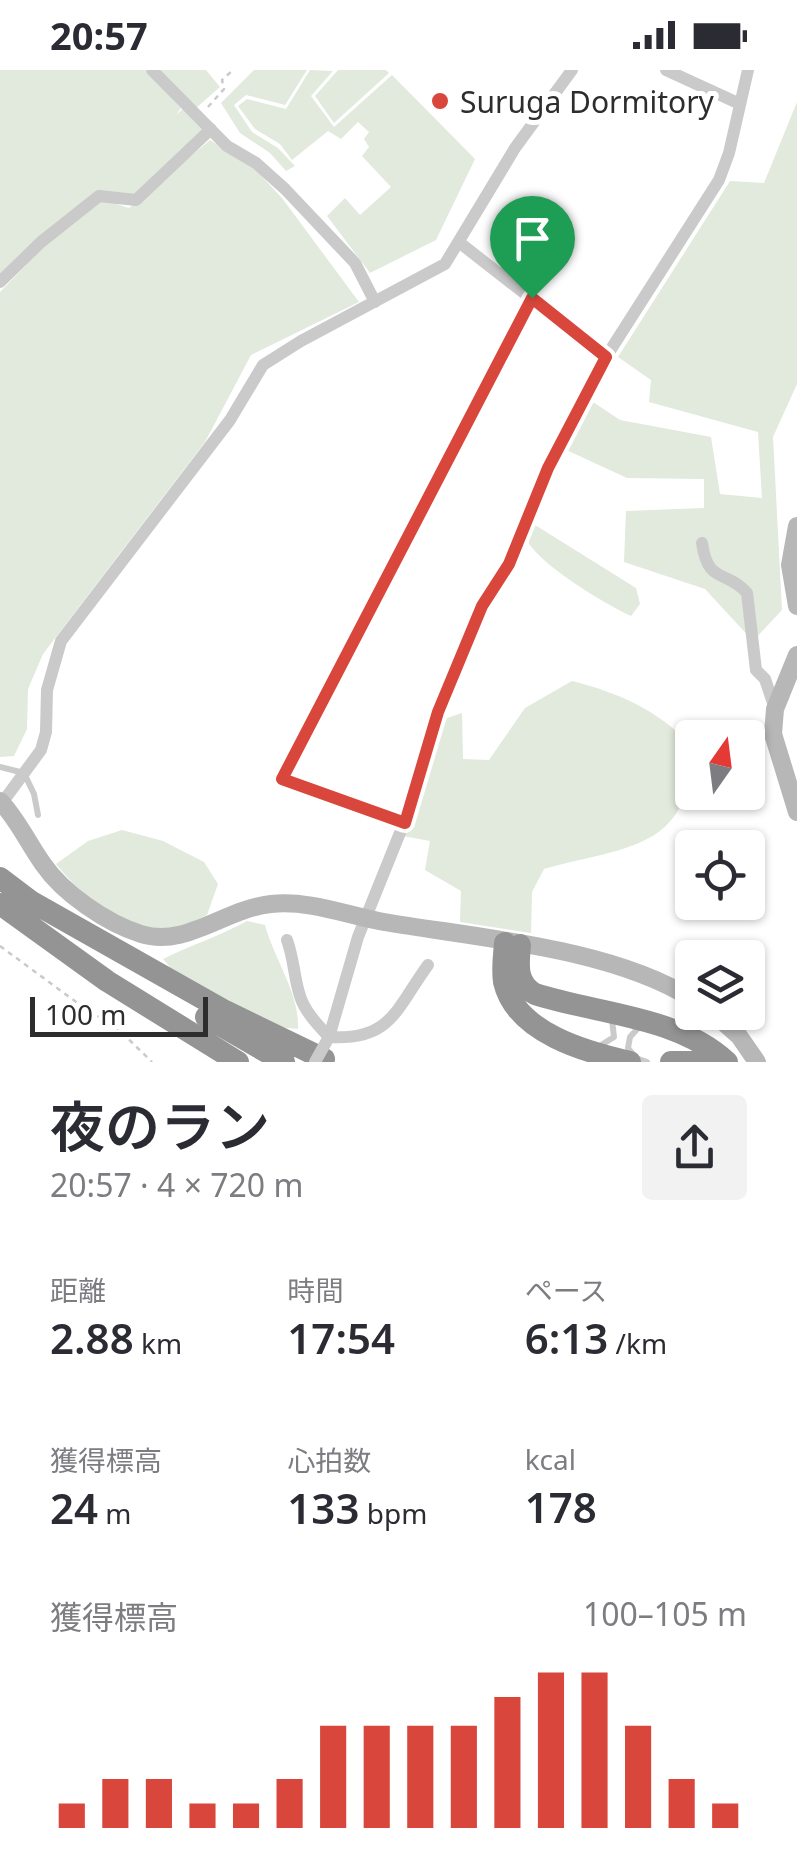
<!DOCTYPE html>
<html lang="ja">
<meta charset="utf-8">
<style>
:root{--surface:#fff;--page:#f2f2f3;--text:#2b2b33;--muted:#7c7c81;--accent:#d9463b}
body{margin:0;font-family:"Noto Sans","Noto Sans JP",sans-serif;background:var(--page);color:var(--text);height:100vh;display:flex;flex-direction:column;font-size:38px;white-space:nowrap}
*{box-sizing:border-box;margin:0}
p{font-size:32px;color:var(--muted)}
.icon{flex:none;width:55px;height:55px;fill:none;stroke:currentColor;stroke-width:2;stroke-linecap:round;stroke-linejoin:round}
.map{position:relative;height:992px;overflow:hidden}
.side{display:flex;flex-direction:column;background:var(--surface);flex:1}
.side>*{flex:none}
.needle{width:65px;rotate:14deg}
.tools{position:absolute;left:675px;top:650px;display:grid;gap:20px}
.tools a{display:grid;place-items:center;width:90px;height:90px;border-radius:10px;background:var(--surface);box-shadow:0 2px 8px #0004;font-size:50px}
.scale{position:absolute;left:30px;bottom:25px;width:178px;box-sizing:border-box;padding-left:10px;border:5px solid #2d2d2d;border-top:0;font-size:28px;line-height:35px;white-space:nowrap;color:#2d2d2d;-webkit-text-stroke:8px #fff;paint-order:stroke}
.pin{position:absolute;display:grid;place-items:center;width:85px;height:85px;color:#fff;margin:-102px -42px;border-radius:50% 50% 50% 0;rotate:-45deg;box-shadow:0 0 10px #0007}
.pin .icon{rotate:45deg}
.round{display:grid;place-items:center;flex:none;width:105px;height:105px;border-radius:10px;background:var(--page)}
.headline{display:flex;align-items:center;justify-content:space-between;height:170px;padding:0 50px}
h1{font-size:55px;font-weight:600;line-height:75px}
.metrics{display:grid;grid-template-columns:repeat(3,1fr);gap:15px;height:170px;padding:10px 50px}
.metrics div{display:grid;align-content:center}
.metrics b{font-size:42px;font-weight:600}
.metrics small{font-size:28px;font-weight:400}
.metrics p{font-size:28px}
.chart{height:280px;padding:20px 50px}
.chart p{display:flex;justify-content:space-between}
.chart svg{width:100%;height:180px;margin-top:10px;stroke:var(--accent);stroke-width:6}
.status{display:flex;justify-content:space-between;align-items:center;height:70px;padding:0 50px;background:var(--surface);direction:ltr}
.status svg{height:28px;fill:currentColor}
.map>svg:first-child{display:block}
.green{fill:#e1eadc}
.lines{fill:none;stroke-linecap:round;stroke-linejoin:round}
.path{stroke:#cacaca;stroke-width:2.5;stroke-dasharray:5 5;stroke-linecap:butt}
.lane{stroke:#cacaca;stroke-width:6}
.street{stroke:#cacaca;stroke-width:12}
.secondary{stroke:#b7b7b7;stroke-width:18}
.highway{stroke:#949494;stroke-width:22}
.street-bridge{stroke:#cacaca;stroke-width:12}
.route-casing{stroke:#fff;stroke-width:20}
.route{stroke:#d9463b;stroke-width:12}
.poi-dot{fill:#d9463b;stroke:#fff;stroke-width:4}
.labels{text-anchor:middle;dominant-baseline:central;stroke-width:10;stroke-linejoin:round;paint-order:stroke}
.poi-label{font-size:30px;fill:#2d2d2d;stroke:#fff;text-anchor:start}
</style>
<div class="status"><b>20:57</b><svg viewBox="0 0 49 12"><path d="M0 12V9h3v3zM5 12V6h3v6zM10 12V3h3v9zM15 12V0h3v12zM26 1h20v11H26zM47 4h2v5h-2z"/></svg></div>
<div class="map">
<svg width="797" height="992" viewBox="0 0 797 992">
<rect width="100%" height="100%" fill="#fff"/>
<path class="green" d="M0 0H145L181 38 176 45 185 37 211 65 136 130 89 127 0 212Z
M157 0H206L220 17 196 38Z
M254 0H307L285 35 246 25 234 35 252 62 278 78 295 96 286 101 270 83 240 63 221 33Z
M310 0 333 1 311 26 334 57 392 5 475 89 436 170 370 203 327 146 345 128 360 145 391 117 362 86 369 77 364 69 369 62 358 52 341 69 328 61 292 90 280 74 255 59 238 36 247 29 286 39Z
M338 0H386L389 3 334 53 315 26Z
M797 32V314L773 367 782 540 753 571 705 519 624 492 626 441 704 438V409L627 408 562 378 587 328 620 350 711 367 720 424 762 428 758 362 649 332 651 310 618 287 730 111 764 113Z
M210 70 254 98 282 128 359 232 251 285 205 372 43 584 28 619 27 659 14 686 0 687V222L60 160 104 130 129 138Z
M535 455 636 518 640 534 631 546C605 534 542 496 528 472Z
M572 611C619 623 658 640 692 676 692 782 624 776 544 799L532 822 531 863 460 852 461 821 425 800 430 771 403 766 447 648 462 643 463 689 489 690 525 638Z
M122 760 163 771 204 792 218 814 207 845C196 850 182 858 170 859 125 863 83 827 56 794L88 771Z
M247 851 265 855C274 889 300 924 298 959L277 957 175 903 163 889C191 875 220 866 247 851Z"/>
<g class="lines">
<path class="path" d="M208 37 224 19 222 10 233 0
M0 876 87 940 115 956 152 992"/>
<path class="lane" d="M0 697 24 703 34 724 38 745
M639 957 630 967 628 978 636 988 647 992
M598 977 614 967 612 950"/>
<path class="street" d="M152 0 227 76 256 93 285 119 355 193 375 232
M666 0 740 34
M460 173 606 287
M0 212 41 172 99 126 136 130 211 59
M702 473C708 515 726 499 747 523L756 600 765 609 775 639
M2 733 41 680 46 662 47 620 61 571 230 350 263 295 301 271 445 194 515 78 572 0
M405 753 282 709 532 228
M287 870C294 889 294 908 300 926 305 942 318 955 329 967 391 971 396 939 428 895
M329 967 358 867 416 723 438 643 482 536 509 495 548 398 606 287 719 110 729 83 748 0"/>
<path class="secondary" d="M797 456 790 495 797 536
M797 585 775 639 773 664 797 742
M0 731C18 750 28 773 43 794 63 823 106 853 141 864 186 878 224 839 271 834 310 830 346 845 384 852 478 868 612 878 692 929
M712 942 739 966 757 992"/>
<path class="highway" d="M0 808 37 836
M25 828 225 941 324 989
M0 834 107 911 238 992
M505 873C504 886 502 899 504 912 516 963 586 982 630 992
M520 875C518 896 516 913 535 924 597 944 678 946 727 992
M206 947 284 992
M671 992H706"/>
<path class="street-bridge" d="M315 992 329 967"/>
</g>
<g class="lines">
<g class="route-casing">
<path id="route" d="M532 228 606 287 548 398 509 494 482 536 438 642 405 753 282 709Z"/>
</g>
<use href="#route" class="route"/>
</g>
<circle class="poi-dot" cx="440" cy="31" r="10"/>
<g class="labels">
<g class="poi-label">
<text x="460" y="31">Suruga Dormitory</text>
</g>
</g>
</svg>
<div class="tools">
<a><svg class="needle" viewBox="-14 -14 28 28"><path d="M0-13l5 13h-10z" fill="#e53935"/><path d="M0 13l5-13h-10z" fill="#7c7c81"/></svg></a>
<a><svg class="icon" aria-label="locate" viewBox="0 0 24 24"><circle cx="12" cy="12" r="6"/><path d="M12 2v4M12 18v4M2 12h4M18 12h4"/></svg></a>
<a><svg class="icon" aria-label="layers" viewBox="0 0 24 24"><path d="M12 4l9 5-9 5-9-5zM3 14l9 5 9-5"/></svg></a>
</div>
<div class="scale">100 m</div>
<div class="pin" style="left:532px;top:228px;background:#1e9e55"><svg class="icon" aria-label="arrive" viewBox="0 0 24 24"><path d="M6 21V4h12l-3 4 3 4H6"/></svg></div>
</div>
<section class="side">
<div class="headline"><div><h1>夜のラン</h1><p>20:57 · 4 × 720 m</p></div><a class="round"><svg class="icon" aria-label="share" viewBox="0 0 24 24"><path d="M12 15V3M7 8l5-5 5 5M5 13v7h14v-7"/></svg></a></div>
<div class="metrics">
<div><p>距離</p><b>2.88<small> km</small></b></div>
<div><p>時間</p><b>17:54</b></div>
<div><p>ペース</p><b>6:13<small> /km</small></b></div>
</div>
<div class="metrics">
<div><p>獲得標高</p><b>24<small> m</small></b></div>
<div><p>心拍数</p><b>133<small> bpm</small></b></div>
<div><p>kcal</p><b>178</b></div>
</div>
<div class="chart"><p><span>獲得標高</span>100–105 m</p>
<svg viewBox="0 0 160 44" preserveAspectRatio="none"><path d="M5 44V38M15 44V32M25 44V32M35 44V38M45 44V38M55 44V32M65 44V19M75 44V19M85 44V19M95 44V19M105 44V12M115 44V6M125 44V6M135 44V19M145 44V32M155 44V38"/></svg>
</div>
</section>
